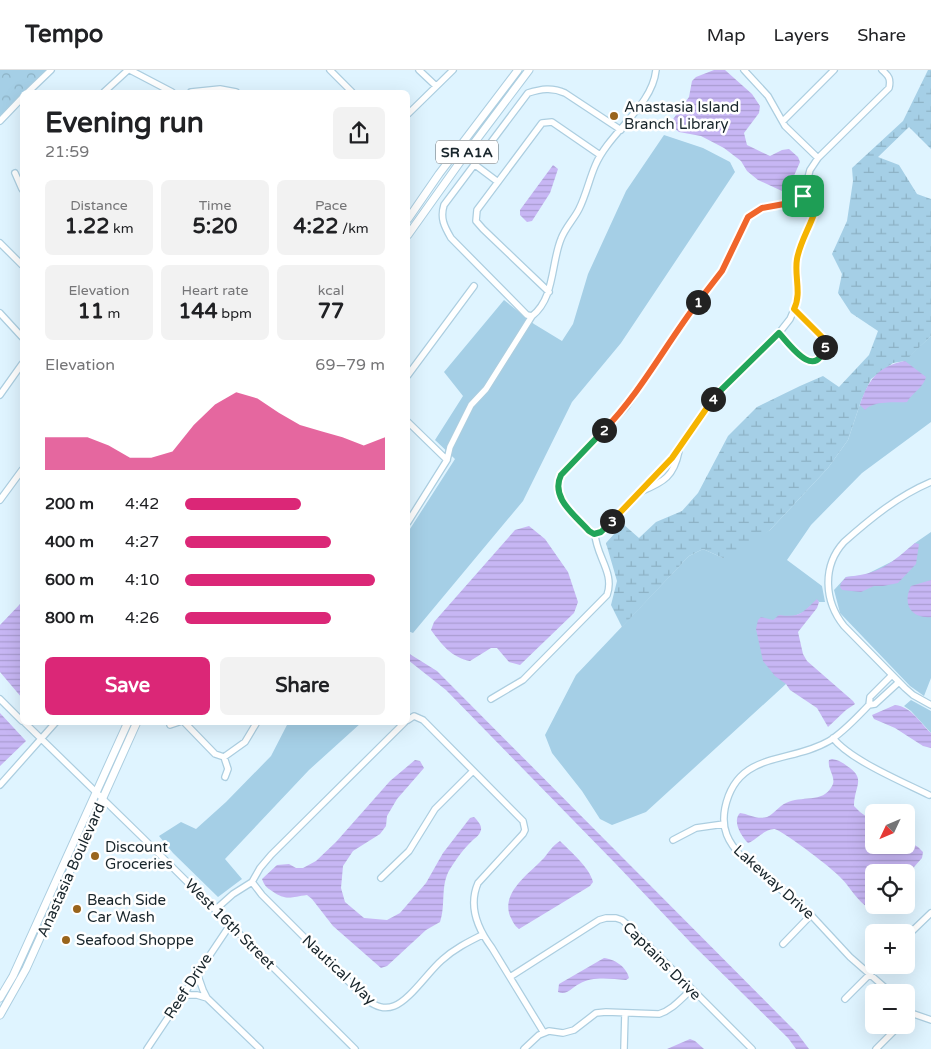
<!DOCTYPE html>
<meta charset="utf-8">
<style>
:root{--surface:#fff;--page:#f2f2f2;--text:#202124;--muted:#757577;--line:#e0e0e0;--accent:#db2777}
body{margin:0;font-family:"Varela Round",sans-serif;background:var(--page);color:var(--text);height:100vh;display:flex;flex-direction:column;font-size:19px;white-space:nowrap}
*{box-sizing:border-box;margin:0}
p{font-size:16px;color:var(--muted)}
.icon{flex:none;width:28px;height:28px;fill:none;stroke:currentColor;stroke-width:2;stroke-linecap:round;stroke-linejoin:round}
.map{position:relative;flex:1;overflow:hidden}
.panel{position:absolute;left:20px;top:20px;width:390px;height:635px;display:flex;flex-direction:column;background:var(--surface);border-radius:8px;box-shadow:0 5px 20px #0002}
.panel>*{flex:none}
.needle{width:32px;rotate:226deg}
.tools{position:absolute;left:865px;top:734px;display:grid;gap:10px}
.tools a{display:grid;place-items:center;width:50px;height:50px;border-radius:8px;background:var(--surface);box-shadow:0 5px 20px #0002;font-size:25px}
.pin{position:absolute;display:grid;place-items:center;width:42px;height:42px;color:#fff;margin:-21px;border-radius:10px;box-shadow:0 2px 8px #0006}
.km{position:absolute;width:25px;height:25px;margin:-12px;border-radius:50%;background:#222;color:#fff;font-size:14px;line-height:25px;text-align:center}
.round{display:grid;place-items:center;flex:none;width:52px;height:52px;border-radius:8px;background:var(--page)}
.summary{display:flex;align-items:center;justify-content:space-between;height:85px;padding:0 25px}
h1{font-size:28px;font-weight:700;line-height:38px}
.stats{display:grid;grid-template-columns:repeat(3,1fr);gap:8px;height:85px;padding:5px 25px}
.stats div{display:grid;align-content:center;border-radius:8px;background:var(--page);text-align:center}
.stats b{font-size:21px;font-weight:700}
.stats small{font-size:14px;font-weight:400}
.stats p{font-size:14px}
.chart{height:140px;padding:10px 25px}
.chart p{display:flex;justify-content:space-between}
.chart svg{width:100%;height:90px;margin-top:5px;fill:var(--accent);opacity:.7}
.button{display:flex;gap:10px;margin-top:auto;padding:10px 25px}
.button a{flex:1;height:58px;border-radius:8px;background:var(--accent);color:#fff;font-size:20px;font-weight:700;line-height:58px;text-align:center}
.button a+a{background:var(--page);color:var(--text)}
ul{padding:0 25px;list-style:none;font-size:16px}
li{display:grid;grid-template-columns:80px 60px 1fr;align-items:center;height:38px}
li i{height:12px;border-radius:6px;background:var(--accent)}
header{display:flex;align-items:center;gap:30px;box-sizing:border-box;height:70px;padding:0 25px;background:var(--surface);border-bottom:1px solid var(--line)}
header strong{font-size:24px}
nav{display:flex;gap:28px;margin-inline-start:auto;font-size:18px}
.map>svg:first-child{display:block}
.green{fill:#a5cfe6}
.forest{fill:url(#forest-crowns)}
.wetland{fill:url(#wetland-marsh)}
.water{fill:url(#water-rules)}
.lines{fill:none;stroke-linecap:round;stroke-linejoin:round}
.minor-casing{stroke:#accee0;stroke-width:8}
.major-casing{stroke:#accee0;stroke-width:9}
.minor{stroke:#fff;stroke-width:5.5}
.major{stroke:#fff;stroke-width:7}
.split-1-casing{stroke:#fff;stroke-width:10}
.split-2-casing{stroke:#fff;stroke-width:10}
.split-3-casing{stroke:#fff;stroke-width:10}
.split-4-casing{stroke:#fff;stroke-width:10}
.split-5-casing{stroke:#fff;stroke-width:10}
.split-6-casing{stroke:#fff;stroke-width:10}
.split-1{stroke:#f0652b;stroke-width:6}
.split-2{stroke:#f0652b;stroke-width:6}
.split-3{stroke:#22a559;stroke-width:6}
.split-4{stroke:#f5b400;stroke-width:6}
.split-5{stroke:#22a559;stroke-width:6}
.split-6{stroke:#f5b400;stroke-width:6}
.poi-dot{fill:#99641c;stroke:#fff;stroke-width:2}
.labels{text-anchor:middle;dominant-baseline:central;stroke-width:5;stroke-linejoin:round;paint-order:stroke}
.shield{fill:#fff;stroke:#5e676b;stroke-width:1}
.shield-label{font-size:14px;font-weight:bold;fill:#19262c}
.poi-label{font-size:15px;fill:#19262c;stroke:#fff;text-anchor:start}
.street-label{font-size:15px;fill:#19262c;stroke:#fff}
</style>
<header>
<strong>Tempo</strong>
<nav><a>Map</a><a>Layers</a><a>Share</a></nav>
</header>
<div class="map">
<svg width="931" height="979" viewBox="0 0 931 979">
<defs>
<pattern id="forest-crowns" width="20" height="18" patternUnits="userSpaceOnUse" patternTransform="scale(1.25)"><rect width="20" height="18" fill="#a5cfe6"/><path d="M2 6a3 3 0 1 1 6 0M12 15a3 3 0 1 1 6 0" fill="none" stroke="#8db2c5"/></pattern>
<pattern id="wetland-marsh" width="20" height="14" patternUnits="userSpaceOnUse" patternTransform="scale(1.25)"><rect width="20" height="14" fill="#a5cfe6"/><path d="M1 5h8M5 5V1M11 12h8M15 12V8" fill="none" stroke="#8db2c5"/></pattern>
<pattern id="water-rules" width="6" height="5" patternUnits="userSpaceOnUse" patternTransform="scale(1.25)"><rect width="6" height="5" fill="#c7b6f4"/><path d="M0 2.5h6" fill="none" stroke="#aa9cd1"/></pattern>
</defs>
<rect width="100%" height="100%" fill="#dff4ff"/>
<path class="green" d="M664 65 703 78 730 92 735 102 621 273 572 332 523 431 413 563 408 561V462L455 389 435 370 463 326 444 302 504 230 534 254 562 271 573 254 588 204 626 121Z
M931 266V352L862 403 811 455 787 490 822 516 825 532H819L817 530 804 542 792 547 786 614 646 742 612 755 600 749 582 721 552 683 545 665 576 605 689 486 703 479 723 488 770 460 828 398 848 370 861 331Z
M931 462V608L924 626 910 616 840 543 834 520 846 507 865 505 897 489 915 473Z
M911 630 931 641V663L911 641 904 636Z
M288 653H361L309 700 225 789 242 809 218 827 173 783 159 766 181 752 196 759 226 732 271 686Z"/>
<path class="forest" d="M0 0H47L0 47Z"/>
<path class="wetland" d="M928 0H931V79L909 57 878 87 899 95 917 124 931 129V266L905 291 893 293 871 309 861 331 848 370 828 398 770 460 739 485 723 488 703 479 689 486 622 557 611 535 617 511 606 473 623 454 639 468 656 452 682 441 698 423 728 366 757 337 800 316 823 306 839 317 869 285 878 261 851 243 838 223 842 204 832 184 847 151 853 111 852 98 903 51Z"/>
<path class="water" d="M714 0H725L752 24 760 36 759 43 744 63 747 75 770 86 782 80 789 79 798 87 800 92 790 115 782 121 758 110 747 101 741 91 724 78 701 66 679 62 673 57 671 52 689 27 692 11 696 7Z
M553 95 558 99 550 123 532 151 527 152 520 145V140Z
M905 291 926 307C924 317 912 323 907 332 895 333 874 330 865 340L860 335C868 310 878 296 905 291Z
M529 456 545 469 568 502 578 532 574 543 520 595 509 592 497 578H491L470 591C451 587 442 575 431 560L434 552 515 460Z
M915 473 919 474 916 494 898 513 883 516H874L861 522 842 520 840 517 841 513 846 507C880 504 890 494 915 473Z
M931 510V547C911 549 902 534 911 516Z
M817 529 819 532 817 538 798 562 803 584 807 591 853 631 855 634 846 640 828 657 817 638 790 620 786 614 775 606 763 591 756 559 758 550 761 547 773 550 779 545C800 548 802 543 817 529Z
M22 532V628L0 602V555Z
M408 583 437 601 797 963 809 979H796L788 968 692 874 615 793 446 620 408 590Z
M895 635C912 637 919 652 931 663V678L923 676 895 658 874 649 872 645Z
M0 643 26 671 0 696Z
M832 689C838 690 842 692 847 696 867 709 854 716 854 736L860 742 874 752V775H906V770L918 777 923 782 922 788 906 806V802H874V835H877C874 838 872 840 868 837 859 833 849 816 842 809 836 801 781 759 774 759 764 759 757 770 748 773 741 766 732 751 740 743 749 744 757 750 767 747 774 744 779 736 786 733 801 725 823 734 832 716 837 708 827 699 829 690Z
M415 690 420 691 424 698 397 729 387 746 386 756 380 764 353 781 343 796 341 818 345 832 364 848 387 850 400 843 426 813 443 783 470 748 474 747C477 750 482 755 481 760 480 764 477 767 474 769 464 778 457 788 450 799 440 815 446 835 440 852L426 860 387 896 381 898 333 856 312 829 307 825C291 827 286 831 272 821 267 818 264 815 262 809L277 795 289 794 296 798H303L316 791 336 772 390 711Z
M560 771C570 781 590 798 593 812L590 816 519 859C514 855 513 852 510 846 501 822 529 804 544 788 549 782 552 776 560 771Z
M604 888C614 889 627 897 629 908L626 910C610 909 593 906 579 914 571 918 567 926 558 922L559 914Z
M690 969 695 971 704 979H667Z"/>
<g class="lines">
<g class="minor-casing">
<path id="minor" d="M130 0 172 22
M330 0 352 22
M419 0 436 16
M744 0 768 26 785 56 818 88
M28 22 51 0
M104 22 128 0
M191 22 220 19 236 22
M408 44 453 0
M0 51 22 28
M783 51 834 0
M621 60 565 23C552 17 541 19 528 23L444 135C440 148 444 156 451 168L527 245 532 246C555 228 551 193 561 169 565 158 574 149 579 139 586 125 589 110 595 96 609 62 652 37 656 0
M474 94 498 112
M15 103 22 119
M803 126 810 100 818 88 889 18C891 9 889 6 882 0
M0 173 22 195
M549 222 483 159 476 151 477 140 542 53 552 52 600 85
M0 243 22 267
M779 263C788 272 805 300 820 287 825 282 826 276 824 269L794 239
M408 305 474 216
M0 325 22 294
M408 352 447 390
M931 412C898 426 871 448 844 472 822 496 824 531 844 556L905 618 913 625 931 635
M642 421C664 412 674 406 679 381
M0 430 22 400
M408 452 447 390 450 377 471 335 486 319 532 246
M595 464 589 461C575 445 550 427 561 405L626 337 683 252 722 201 748 147 763 138 783 134 803 126
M595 464 601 462 672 388 719 322 779 263 790 249 796 235 798 224 797 192 798 183 815 141C813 133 810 130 803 126
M0 629 22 651
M491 629 523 610 607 525C615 503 596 486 595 464
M869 635 875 634 899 612
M408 650 414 646 423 650 523 751 525 760 523 764 478 813C468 836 477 858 492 878L544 963
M24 652 143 768 355 979
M184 652 215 684 224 687 245 672 257 652
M170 655 179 652
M833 668C850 690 903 712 929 725
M224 687 228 699 225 707
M0 715 56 652
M673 770 696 758 724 754
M381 808 409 781 435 739 473 701
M252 812 262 825 368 931C376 936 384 940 394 936 410 930 428 902 442 890 454 879 468 872 482 865
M215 840 233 824 252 812 260 798 271 785 405 652
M906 867 931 843
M783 874 811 845
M197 903 203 920 207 928 260 979
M510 907 599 850 606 848H616L622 850 630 857 752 979
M890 922 850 887 811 845 742 787C728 772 721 759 725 738 737 680 790 694 829 671 844 662 857 647 869 635L870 627 892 605
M182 925H197L207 928
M845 929 879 895
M906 938 911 943 931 950
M147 979 230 855
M524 979 539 965 549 961 563 963 574 960 596 943 606 942 659 944C672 940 681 929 691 920
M624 979 625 943
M876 979 900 955"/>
</g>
<g class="major-casing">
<path id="major" d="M408 149 439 104 518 0
M408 165 465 85 529 0
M0 928 13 906 128 652
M0 945 26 899 137 652"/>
</g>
<use href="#minor" class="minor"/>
<use href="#major" class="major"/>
</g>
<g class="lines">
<g class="split-1-casing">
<path id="split-1" d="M698 232 722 201 748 147 762 138 784 134 803 126"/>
</g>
<g class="split-2-casing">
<path id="split-2" d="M604 360C641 322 666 274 698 232"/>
</g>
<g class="split-3-casing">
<path id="split-3" d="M604 360 561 405C550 428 575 445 589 461L594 464 601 462 612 451"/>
</g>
<g class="split-4-casing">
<path id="split-4" d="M612 451 672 388 713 329"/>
</g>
<g class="split-5-casing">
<path id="split-5" d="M713 329 719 322 779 263C790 275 815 311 825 277"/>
</g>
<g class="split-6-casing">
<path id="split-6" d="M803 126C810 130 813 133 815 141 810 157 800 172 797 189 794 206 802 223 794 239L824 269 825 277"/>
</g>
<use href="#split-1" class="split-1"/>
<use href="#split-2" class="split-2"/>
<use href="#split-3" class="split-3"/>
<use href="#split-4" class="split-4"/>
<use href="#split-5" class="split-5"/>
<use href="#split-6" class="split-6"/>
</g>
<g class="poi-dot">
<circle cx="614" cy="46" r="5"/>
<circle cx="95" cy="786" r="5"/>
<circle cx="77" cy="839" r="5"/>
<circle cx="66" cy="870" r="5"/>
</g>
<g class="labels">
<rect class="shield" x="436" y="70.5" width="62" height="23" rx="4"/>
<g class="shield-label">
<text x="467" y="82">SR A1A</text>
</g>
<g class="poi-label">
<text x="624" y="37">Anastasia Island<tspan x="624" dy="17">Branch Library</tspan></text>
<text x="105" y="777">Discount<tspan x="105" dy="17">Groceries</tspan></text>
<text x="87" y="830">Beach Side<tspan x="87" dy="17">Car Wash</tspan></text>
<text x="76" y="870">Seafood Shoppe</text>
</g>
<g class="street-label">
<text transform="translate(71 800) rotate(-66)">Anastasia Boulevard</text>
<text transform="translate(774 812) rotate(42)">Lakeway Drive</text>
<text transform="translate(230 854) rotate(45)">West 16th Street</text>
<text transform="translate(662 891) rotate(45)">Captains Drive</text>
<text transform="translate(339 900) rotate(43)">Nautical Way</text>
<text transform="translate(188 916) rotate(-57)">Reef Drive</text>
</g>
</g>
</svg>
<div class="tools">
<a><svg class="needle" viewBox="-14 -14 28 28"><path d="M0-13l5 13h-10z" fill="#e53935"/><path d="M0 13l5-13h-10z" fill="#757577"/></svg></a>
<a><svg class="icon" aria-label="locate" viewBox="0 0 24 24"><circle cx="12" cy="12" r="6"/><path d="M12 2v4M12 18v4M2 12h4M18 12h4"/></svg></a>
<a>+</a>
<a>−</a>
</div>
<div class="pin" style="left:803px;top:126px;background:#1e9e55"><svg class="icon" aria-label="arrive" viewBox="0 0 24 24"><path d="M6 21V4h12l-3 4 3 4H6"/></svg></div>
<b class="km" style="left:698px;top:232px">1</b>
<b class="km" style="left:604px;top:360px">2</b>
<b class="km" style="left:612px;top:451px">3</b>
<b class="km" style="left:713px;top:329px">4</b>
<b class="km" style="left:825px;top:277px">5</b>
<section class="panel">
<div class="summary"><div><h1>Evening run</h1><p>21:59</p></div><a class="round"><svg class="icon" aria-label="share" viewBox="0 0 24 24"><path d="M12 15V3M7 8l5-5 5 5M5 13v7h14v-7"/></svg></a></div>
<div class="stats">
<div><p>Distance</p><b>1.22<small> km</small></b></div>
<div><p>Time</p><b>5:20</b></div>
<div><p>Pace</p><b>4:22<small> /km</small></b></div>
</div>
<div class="stats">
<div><p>Elevation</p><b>11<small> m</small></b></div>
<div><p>Heart rate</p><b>144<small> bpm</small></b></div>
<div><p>kcal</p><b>77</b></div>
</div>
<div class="chart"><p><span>Elevation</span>69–79 m</p>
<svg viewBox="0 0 160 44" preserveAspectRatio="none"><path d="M0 44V28L10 28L20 28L30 32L40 38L50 38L60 35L70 22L80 12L90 6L100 9L110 16L120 22L130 25L140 28L150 32L160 28V44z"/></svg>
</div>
<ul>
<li><b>200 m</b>4:42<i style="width:58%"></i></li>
<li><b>400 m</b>4:27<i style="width:73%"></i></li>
<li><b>600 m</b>4:10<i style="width:95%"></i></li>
<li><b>800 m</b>4:26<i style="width:73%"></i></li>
</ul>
<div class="button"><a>Save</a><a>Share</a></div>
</section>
</div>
